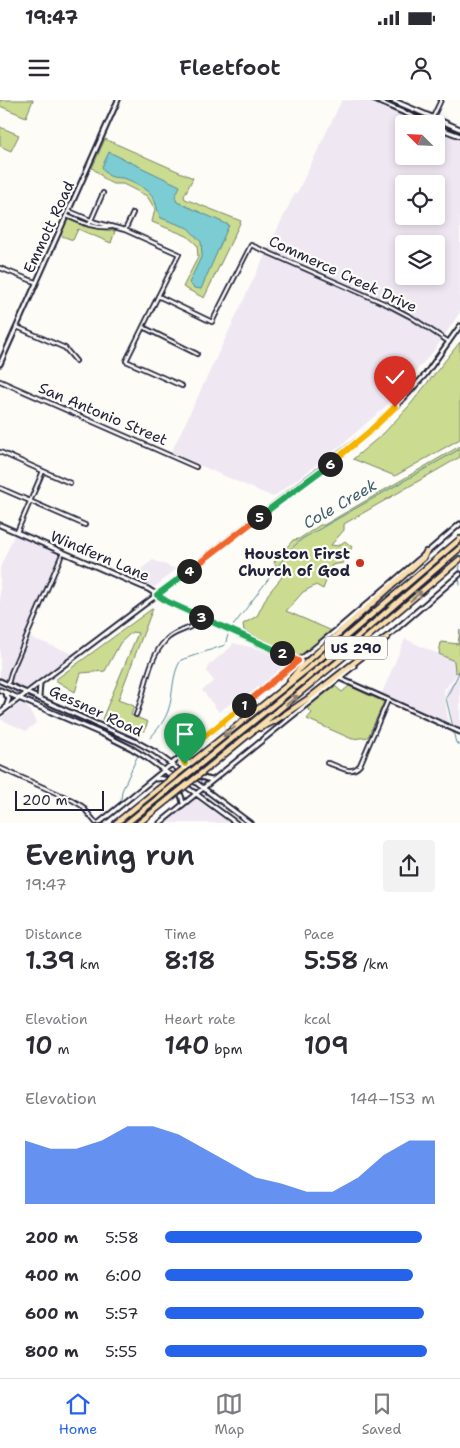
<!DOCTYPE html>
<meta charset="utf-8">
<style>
:root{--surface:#fff;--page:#f2f2f3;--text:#2b2b33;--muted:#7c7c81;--line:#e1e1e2;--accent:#2563eb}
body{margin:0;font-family:"Shantell Sans",sans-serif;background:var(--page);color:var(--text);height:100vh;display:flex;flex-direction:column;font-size:19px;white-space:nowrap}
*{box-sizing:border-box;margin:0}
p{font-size:16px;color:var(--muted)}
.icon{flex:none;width:28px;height:28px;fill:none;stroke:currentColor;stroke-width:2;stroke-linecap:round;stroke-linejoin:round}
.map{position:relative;height:723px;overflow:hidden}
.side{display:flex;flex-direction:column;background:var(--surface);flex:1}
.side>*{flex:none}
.needle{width:32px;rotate:294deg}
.fabs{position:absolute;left:395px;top:15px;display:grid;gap:10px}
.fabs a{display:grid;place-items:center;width:50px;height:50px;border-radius:5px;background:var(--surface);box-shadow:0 2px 8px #0003;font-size:25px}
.scale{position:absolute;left:15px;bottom:12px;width:89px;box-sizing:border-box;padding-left:5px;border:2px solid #22223b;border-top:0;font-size:14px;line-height:18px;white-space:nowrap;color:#22223b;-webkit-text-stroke:4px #fdfcf7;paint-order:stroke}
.pin{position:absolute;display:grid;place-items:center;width:42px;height:42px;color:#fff;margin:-51px -21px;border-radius:50% 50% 50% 0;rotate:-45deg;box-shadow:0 0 5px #0007}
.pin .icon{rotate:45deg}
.km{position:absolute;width:25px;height:25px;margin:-12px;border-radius:50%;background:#222;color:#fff;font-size:14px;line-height:25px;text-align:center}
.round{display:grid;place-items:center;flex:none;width:52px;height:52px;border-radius:5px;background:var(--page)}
.overview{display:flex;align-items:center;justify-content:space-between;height:85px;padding:0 25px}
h1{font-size:28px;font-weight:600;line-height:38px}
.stats{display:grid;grid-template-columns:repeat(3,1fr);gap:8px;height:85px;padding:5px 25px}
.stats div{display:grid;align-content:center}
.stats b{font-size:25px;font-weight:600}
.stats small{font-size:14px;font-weight:400}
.stats p{font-size:14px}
.chart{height:140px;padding:10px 25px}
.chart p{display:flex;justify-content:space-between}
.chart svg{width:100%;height:90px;margin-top:5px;fill:var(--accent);opacity:.7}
ul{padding:0 25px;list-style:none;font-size:16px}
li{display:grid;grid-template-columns:80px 60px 1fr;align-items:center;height:38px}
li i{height:12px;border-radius:6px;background:var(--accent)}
.status{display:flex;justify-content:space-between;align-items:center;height:35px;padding:0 25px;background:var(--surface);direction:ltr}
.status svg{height:14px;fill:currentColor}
header{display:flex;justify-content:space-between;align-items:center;height:65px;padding:0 25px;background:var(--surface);font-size:22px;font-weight:600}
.dock{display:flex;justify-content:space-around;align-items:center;height:70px;border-top:1px solid var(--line);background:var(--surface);font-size:14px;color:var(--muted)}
.dock a{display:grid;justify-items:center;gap:2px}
.dock .on{color:var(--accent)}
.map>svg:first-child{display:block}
.built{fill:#efe7f2;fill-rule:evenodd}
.green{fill:#cbdc90;stroke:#767f66}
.water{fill:#7bccd3;stroke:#578896}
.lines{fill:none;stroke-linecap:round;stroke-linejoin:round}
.stream{stroke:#578896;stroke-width:1}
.minor-casing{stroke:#22223b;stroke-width:6}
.tertiary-casing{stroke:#22223b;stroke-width:7}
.secondary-casing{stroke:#22223b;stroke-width:7}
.motorway-casing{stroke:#22223b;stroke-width:8}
.minor{stroke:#fdfcf7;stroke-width:2.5}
.tertiary{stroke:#fdfcf7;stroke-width:3}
.secondary{stroke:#fdfcf7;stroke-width:3}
.motorway{stroke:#f9deab;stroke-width:4.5}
.motorway-bridge-casing{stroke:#22223b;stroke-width:8;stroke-linecap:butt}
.motorway-bridge{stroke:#f9deab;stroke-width:4.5}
.oneway{stroke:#8e8073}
.split-1-casing{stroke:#fff;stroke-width:10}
.split-2-casing{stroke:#fff;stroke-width:10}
.split-3-casing{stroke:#fff;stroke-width:10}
.split-4-casing{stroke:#fff;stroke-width:10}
.split-5-casing{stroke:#fff;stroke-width:10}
.split-6-casing{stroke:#fff;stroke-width:10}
.split-7-casing{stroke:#fff;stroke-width:10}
.split-1{stroke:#f5b400;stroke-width:6}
.split-2{stroke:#f0652b;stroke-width:6}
.split-3{stroke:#22a559;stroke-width:6}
.split-4{stroke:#22a559;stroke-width:6}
.split-5{stroke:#f0652b;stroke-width:6}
.split-6{stroke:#22a559;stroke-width:6}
.split-7{stroke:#f5b400;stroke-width:6}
.poi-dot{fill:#c8321e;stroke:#fdfcf7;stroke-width:2}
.labels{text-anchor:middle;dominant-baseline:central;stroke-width:4.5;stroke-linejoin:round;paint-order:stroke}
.shield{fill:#fdfcf7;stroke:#646373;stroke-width:1}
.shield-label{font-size:14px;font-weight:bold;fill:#22223b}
.street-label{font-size:15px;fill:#22223b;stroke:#fdfcf7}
.poi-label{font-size:15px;font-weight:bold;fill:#22223b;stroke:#fdfcf7;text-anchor:end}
.water-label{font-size:16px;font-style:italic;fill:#415e70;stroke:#fdfcf7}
</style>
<div class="status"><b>19:47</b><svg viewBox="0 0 49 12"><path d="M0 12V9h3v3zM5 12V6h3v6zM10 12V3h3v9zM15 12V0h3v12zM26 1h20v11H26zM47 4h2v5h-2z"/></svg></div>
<header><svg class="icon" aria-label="menu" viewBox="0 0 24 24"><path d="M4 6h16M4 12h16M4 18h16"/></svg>Fleetfoot<svg class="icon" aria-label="person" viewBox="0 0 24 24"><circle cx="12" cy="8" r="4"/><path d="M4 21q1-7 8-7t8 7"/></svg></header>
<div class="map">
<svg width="460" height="723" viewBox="0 0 460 723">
<rect width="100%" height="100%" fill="#fdfcf7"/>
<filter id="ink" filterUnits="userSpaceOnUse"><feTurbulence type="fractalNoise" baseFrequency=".02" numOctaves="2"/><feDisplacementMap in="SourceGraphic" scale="10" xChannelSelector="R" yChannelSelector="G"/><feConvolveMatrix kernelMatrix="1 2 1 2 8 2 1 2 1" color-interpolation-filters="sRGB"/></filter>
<g filter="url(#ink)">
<path class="built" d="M342 0H368L423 24H404V56H436V29L460 40V212L436 248 385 307 331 354 273 397 171 353 275 134 295 93H297ZM404 84H436V116H404ZM404 144H436V176H404Z
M15 433 59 452 61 455 5 581 0 578V468Z
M153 460 176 469 155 487 132 479 137 472Z
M29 537 71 553 70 556 29 587 23 589 13 585 11 580Z
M405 539 454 561 455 572 458 573 444 590 448 622 382 593Z
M233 543 259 549 290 563 238 605 234 601 219 612 202 590 214 581 207 572 209 565 231 547Z
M460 573V628L454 626 446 591Z
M23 601 33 616 36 623 26 631 0 619Z
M193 697 229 723H158Z"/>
<path class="green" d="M0 0H33L26 17 0 6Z
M0 27 19 35 11 51 0 46Z
M105 39 193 78 184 96 185 99 241 121 204 198 183 187 198 157 197 145 187 136 152 122 155 109 147 96 123 84H113L105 80 100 74 92 68Z
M71 119 83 126 115 131 111 143 78 129 73 140 62 136 60 131 66 121Z
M460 242V339L395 376 353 359 384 333 409 306Z
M460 346V357L344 424V430L331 445 338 446 345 441 352 447 343 463 332 465 323 489 316 485 303 492 286 511 332 531 301 558 244 531 243 524 257 516 268 494 282 477 274 462 293 440 299 439 320 425H324Z
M153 508 118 600 134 606 131 615 148 622 144 631 111 618 109 623 102 619 138 533 132 532 120 543 105 571 81 573 75 592 55 580Z
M460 530V567L458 573 455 572 454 561 439 554 441 542 458 544Z
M335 586 342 592 349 586 384 602 368 637 352 639 307 619 312 613 307 608Z"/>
<path class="water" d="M109 52 180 86 175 97 177 102 229 125 201 189 194 188 189 183 202 155 201 142 188 128 161 118C156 110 157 100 150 93 144 87 129 79 122 78 111 77 108 78 102 67Z"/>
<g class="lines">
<path class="stream" d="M459 472 460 465
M459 476 460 485
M233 526 291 449 302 439 460 349
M453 627 446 598 460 571
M453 631 456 643 460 645
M150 638C157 630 164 622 168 611 174 595 171 575 181 560L225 545 228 535
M121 700 122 691 137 657"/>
<g class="minor-casing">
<path id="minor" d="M434 24 433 17 441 0
M69 111 95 122 125 130 179 154 126 261 182 286
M67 116C81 122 95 129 111 127
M89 125 103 93
M125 130 133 113
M0 168 35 182
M158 196 212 222 251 145 388 205 411 217 449 242
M17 227 65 248 76 261
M143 227 197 254
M0 281 196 367
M0 352 70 383
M0 388 85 425
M17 432 43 371
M8 584 11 573 63 452
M136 615C146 591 147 559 166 540 177 528 190 533 201 517
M327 663C339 665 350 677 360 665L388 600
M0 668 72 700 82 706 96 723"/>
</g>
<g class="tertiary-casing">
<path id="tertiary" d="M0 264 118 0
M0 425 148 489 168 502 298 561
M339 578 460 632"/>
</g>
<g class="secondary-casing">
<path id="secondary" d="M375 0 430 24
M392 0 460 29
M436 27 460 36
M387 537 460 474
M0 581 135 641 155 652 250 723
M0 590 107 636 131 648 147 658 236 723
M4 592 9 599 5 609
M39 597 40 584
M0 613 170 485 370 331 404 298 425 275 460 226
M184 654C182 669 199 678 212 680
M156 679C170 676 181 690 183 703
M99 723 339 528 460 424
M160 723 354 566"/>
</g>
<g class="motorway-casing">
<path id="motorway" d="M290 580 300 568 424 457 426 452
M260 628 275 621 309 598 387 537
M197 658 315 563 460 439
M203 662 354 540 460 448
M209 667 363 541 460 459
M116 723 157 690
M127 723 163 694
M139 723 169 699"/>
</g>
<use href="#minor" class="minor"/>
<use href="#tertiary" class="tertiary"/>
<use href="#secondary" class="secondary"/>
<use href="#motorway" class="motorway"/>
<g class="motorway-bridge-casing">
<path id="motorway-bridge" d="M157 690 197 658
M163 694 203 662
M169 699 209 667"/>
</g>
<use href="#motorway-bridge" class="motorway-bridge"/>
</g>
<defs><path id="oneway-shaft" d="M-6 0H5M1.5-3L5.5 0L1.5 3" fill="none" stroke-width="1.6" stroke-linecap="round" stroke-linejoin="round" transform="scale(1.25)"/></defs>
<g class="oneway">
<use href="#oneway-shaft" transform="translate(416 496) rotate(-41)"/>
<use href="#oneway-shaft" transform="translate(292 600) rotate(-39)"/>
<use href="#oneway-shaft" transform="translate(229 632) rotate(141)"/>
</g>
</g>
<g class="lines" filter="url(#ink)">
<g class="split-1-casing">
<path id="split-1" d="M185 664 183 660 184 653 244 605"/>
</g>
<g class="split-2-casing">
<path id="split-2" d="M244 605 298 561 282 553"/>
</g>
<g class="split-3-casing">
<path id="split-3" d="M201 517 282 553"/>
</g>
<g class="split-4-casing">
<path id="split-4" d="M189 471 157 495 168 502 201 517"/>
</g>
<g class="split-5-casing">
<path id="split-5" d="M189 471 259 417"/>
</g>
<g class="split-6-casing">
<path id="split-6" d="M259 417 330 364"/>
</g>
<g class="split-7-casing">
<path id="split-7" d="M330 364 370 331 395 307"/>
</g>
<use href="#split-1" class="split-1"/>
<use href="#split-2" class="split-2"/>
<use href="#split-3" class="split-3"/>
<use href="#split-4" class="split-4"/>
<use href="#split-5" class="split-5"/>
<use href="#split-6" class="split-6"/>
<use href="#split-7" class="split-7"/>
</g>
<circle class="poi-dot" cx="360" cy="463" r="5"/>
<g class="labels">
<rect class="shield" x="325" y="536.5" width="62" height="23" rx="4"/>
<g class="shield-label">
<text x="356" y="548">US 290</text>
</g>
<g class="street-label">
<text transform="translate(49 127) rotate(-65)">Emmott Road</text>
<text transform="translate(343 174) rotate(25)">Commerce Creek Drive</text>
<text transform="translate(103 314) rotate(23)">San Antonio Street</text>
<text transform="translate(100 456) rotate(23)">Windfern Lane</text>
<text transform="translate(96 611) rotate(25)">Gessner Road</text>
</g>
<g class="poi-label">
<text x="350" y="454">Houston First<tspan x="350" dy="17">Church of God</tspan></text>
</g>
<g class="water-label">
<text transform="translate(340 404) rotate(-30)">Cole Creek</text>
</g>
</g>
</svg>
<div class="fabs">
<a><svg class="needle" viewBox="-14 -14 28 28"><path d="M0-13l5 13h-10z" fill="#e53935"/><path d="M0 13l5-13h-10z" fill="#7c7c81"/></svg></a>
<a><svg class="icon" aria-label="locate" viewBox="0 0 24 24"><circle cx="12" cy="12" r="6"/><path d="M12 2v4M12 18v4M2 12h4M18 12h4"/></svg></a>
<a><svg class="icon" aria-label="layers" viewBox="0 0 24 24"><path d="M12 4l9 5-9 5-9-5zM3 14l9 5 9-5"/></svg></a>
</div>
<div class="scale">200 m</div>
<div class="pin" style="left:185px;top:664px;background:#1e9e55"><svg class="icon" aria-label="arrive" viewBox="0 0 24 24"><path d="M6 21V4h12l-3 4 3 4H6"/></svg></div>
<div class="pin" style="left:395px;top:307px;background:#d93025"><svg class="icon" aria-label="check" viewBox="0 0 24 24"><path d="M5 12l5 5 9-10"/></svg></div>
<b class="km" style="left:244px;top:605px">1</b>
<b class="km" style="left:282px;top:553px">2</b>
<b class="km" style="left:201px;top:517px">3</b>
<b class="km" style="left:189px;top:471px">4</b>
<b class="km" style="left:259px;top:417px">5</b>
<b class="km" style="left:330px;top:364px">6</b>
</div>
<section class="side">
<div class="overview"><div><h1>Evening run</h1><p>19:47</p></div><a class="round"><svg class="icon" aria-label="share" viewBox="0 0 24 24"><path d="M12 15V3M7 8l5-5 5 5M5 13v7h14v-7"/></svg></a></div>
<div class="stats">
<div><p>Distance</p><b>1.39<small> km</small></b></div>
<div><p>Time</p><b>8:18</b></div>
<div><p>Pace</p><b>5:58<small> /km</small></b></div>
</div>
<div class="stats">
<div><p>Elevation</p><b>10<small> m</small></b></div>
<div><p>Heart rate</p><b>140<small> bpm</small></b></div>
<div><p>kcal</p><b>109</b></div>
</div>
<div class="chart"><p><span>Elevation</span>144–153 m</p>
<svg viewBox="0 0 160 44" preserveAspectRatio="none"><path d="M0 44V13L10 17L20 17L30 13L40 6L50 6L60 10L70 17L80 24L90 31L100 34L110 38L120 38L130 31L140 20L150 13L160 13V44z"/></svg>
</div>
<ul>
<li><b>200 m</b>5:58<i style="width:95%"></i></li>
<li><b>400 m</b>6:00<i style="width:92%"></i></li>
<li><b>600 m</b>5:57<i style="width:96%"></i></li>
<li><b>800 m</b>5:55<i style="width:97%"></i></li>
</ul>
</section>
<nav class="dock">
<a class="on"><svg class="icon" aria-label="home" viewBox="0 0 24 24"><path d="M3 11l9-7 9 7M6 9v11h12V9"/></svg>Home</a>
<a><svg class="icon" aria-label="map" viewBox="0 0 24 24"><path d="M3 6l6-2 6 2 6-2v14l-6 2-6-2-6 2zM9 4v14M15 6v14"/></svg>Map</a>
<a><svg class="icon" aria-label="saved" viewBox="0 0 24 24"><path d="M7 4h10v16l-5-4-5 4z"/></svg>Saved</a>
</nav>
